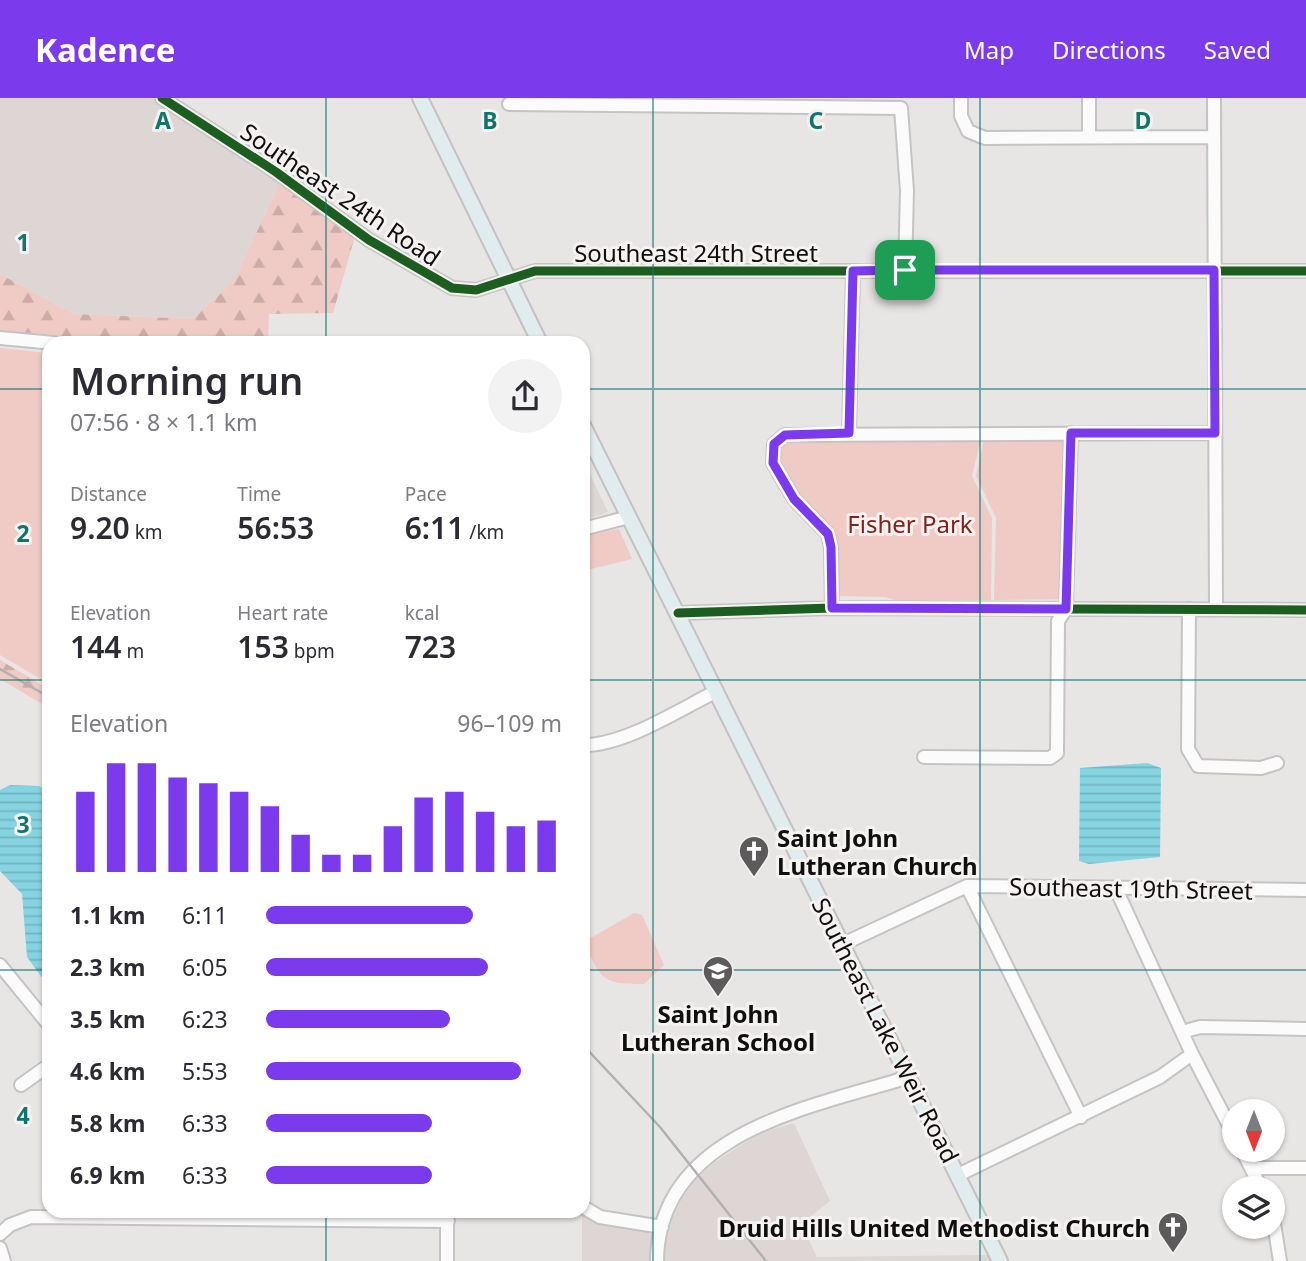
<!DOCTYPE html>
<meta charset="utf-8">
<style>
:root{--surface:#fff;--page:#f2f2f3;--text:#2b2b33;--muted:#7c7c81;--accent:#7c3aed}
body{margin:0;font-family:"Noto Sans",sans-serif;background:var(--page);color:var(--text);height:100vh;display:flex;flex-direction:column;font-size:26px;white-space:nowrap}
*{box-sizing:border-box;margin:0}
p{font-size:23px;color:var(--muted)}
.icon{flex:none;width:38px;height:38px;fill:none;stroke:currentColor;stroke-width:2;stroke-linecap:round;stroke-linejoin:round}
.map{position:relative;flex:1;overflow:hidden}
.side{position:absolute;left:42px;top:238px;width:548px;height:882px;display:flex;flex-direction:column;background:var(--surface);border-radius:21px;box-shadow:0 2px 5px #0004}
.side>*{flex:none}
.needle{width:46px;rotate:180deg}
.buttons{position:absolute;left:1222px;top:1001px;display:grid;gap:14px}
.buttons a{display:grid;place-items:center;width:63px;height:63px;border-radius:50%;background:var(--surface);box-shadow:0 2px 5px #0004;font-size:35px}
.pin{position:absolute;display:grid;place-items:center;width:60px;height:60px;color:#fff;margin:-30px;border-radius:14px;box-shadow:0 4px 10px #0006}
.round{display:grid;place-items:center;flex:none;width:74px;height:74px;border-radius:37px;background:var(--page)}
.summary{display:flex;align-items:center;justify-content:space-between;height:119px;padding:0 28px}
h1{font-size:38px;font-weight:600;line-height:52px}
.stats{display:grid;grid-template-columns:repeat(3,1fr);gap:10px;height:119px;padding:7px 28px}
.stats div{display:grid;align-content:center}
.stats b{font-size:30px;font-weight:600}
.stats small{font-size:19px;font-weight:400}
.stats p{font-size:19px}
.chart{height:196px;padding:14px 28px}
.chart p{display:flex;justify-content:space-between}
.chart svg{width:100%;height:126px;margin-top:7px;stroke:var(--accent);stroke-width:6}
ul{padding:0 28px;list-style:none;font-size:23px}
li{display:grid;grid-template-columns:112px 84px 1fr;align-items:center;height:52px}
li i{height:18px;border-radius:9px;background:var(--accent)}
header{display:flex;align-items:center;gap:42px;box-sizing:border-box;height:98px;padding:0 35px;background:var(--accent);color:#fff}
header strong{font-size:33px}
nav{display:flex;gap:38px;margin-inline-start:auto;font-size:24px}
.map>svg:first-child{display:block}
.built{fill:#ddd6d5}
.forest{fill:url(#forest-firs)}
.park{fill:#f0cac4}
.water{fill:url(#water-rules)}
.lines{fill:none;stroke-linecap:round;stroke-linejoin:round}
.minor-casing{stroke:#c5c3c3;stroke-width:16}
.major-casing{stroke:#c3c1c1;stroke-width:18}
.minor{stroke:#fcfbfb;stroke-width:12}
.major{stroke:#e1ecee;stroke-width:14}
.rail{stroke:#b2b1b1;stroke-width:2.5}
.cycleway-casing{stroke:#f6f2f1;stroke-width:13}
.cycleway{stroke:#1b5e20;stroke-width:9}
.route-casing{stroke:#fff;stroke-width:14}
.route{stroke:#7c3aed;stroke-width:9}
.grid{fill:none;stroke:#0f766e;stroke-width:2;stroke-opacity:0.55}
.labels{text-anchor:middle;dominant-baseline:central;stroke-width:6;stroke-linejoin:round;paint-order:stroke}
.street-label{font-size:24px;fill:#100f0f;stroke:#f6f2f1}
.park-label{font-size:24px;fill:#84211b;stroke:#f6f2f1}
.poi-label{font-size:24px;font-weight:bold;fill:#100f0f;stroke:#f6f2f1;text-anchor:start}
.grid-label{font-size:23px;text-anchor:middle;font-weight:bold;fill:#0f766e;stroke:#f6f2f1;stroke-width:6;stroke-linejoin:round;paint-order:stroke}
</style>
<header>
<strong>Kadence</strong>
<nav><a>Map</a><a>Directions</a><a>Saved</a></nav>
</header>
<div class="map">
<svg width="1306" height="1163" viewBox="0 0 1306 1163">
<defs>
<pattern id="forest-firs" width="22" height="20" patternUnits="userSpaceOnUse" patternTransform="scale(1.75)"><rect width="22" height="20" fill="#f0cac4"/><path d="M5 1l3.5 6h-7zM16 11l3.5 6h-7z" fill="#cdaca7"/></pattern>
<pattern id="water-rules" width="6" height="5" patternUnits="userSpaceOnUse" patternTransform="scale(1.75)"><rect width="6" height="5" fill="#86d4e2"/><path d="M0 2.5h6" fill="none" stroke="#73b5c1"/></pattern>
</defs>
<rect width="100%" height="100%" fill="#e8e5e5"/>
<path class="built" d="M0 0H154L281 83 233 184 193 221 74 216 0 176Z
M583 362 608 414 583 422Z
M794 1025 830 1103 801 1126 817 1159 991 1157 995 1163H662V1146L672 1110 694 1077 707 1065 709 1068 760 1035Z
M582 1113 601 1117 617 1129 656 1134 653 1163H582Z"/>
<path class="forest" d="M281 83 355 138 333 215 269 216 268 245H49V251L0 245V176L74 216 193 221 233 184Z
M0 562 49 591V610L0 581Z"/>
<path class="park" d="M0 250 49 255V586L0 557Z
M1073 336 1072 501 994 502 996 420 976 378 984 341Z
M981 340 972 378 992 420 991 502 899 503 885 499 837 498V447L796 398 777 360 781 345 789 342Z
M619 431 632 461 583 473V438Z
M634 815 642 817 664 867 644 886C601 886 601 881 584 844Z"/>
<path class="water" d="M1147 665 1161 670 1160 759 1089 766 1079 763 1080 670Z
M10 687 39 688 49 694V880L43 881 27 859 22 796 0 773V692Z"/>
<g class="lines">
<g class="minor-casing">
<path id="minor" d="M162 0 276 74 369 142 452 190 476 192 535 173H1306
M961 0V18L968 33 985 40 1214 39
M1089 0V39
M1214 0 1216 511
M509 6 901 10 907 93 905 172
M0 240 54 245
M849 335 853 173
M583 431 629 419
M832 510 831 449 828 436 794 401 773 365 774 346 785 337 1215 335
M1189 511 1188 651 1198 668 1261 670 1277 665
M678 515 832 510 1306 512
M583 647C624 648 680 611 717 593
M924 659 1050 660 1057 655 1058 523 1066 511 1071 335
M967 788 1081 1019
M1116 791 1192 956 1234 1037
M843 846 967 788 1306 792
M0 867 49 927
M1182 934 1200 929 1306 931
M21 987 49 967
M1242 1052 1261 1090
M1251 1070H1306
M958 1077 1160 979 1192 956
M583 1109 600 1119 662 1129
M1272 1113 1280 1163
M0 1136 10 1127 31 1119 448 1123
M0 1150 4 1163
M447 1163V1113
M657 1163C658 1034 812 1009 909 979"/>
</g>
<g class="major-casing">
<path id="major" d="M420 0 540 245
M583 327 1000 1163"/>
</g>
<use href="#minor" class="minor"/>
<use href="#major" class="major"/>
<path class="rail" d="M0 571 49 599
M583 947 660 1029 766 1163"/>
<g class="cycleway-casing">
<path id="cycleway" d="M162 0 276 74 369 142 452 190 476 192 535 173H1306
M678 515 832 510 1306 512"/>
</g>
<use href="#cycleway" class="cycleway"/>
</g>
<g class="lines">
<g class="route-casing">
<path id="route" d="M905 172H1214L1215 335H1071L1066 511 832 510 831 449 828 436 794 401 773 365 774 346 785 337 849 335 853 173Z"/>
</g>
<use href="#route" class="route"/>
</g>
<path class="grid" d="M326 0V245M653 0V1163M980 0V1163M0 291H49M583 291H1306M0 582H49M583 582H1306M0 872H49M583 872H1306M326 1113V1163"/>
<defs>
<g id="church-pin" transform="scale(1.575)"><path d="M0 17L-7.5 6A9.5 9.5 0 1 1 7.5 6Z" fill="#5c5a5a" stroke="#f6f2f1"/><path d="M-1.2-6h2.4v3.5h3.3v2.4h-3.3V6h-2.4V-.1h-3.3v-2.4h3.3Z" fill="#fff"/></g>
<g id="school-pin" transform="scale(1.575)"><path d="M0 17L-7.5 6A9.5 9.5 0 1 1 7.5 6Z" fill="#5c5a5a" stroke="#f6f2f1"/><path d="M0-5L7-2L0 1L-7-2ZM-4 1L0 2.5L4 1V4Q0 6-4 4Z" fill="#fff"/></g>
</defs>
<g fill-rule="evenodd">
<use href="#church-pin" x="754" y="753"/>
<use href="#school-pin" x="718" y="873"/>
<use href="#church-pin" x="1173" y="1129"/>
</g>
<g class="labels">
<g class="street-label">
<text transform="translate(341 96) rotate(34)">Southeast 24th Road</text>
<text x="696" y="154">Southeast 24th Street</text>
<text transform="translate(1131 790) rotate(1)">Southeast 19th Street</text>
<text transform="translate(886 932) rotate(63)">Southeast Lake Weir Road</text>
</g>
<g class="park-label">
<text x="910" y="425">Fisher Park</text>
</g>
<g class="poi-label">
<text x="777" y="739">Saint John<tspan x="777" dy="28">Lutheran Church</tspan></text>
<text x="718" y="915" text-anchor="middle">Saint John<tspan x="718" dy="28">Lutheran School</tspan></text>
<text x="1150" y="1129" text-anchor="end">Druid Hills United Methodist Church</text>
</g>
</g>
<g class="grid-label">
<text x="163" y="31">A</text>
<text x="490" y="31">B</text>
<text x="816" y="31">C</text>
<text x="1143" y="31">D</text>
<text x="23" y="153">1</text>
<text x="23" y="444">2</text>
<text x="23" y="735">3</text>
<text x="23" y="1026">4</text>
</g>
</svg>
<div class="buttons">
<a><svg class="needle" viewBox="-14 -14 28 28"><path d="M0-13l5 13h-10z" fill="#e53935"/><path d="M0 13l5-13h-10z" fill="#7c7c81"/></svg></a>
<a><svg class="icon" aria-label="layers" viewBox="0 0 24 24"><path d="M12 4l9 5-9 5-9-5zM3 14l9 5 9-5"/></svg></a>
</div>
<div class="pin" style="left:905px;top:172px;background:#1e9e55"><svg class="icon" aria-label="arrive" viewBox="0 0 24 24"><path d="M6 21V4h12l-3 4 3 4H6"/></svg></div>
<section class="side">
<div class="summary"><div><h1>Morning run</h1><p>07:56 · 8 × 1.1 km</p></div><a class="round"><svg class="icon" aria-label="share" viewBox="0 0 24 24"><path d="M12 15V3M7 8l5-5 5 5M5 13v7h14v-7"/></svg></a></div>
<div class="stats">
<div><p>Distance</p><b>9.20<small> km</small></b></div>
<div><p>Time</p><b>56:53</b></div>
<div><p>Pace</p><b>6:11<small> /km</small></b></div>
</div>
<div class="stats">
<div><p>Elevation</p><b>144<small> m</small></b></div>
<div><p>Heart rate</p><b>153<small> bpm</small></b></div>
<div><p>kcal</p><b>723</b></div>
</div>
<div class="chart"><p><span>Elevation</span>96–109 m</p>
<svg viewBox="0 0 160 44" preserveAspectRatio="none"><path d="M5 44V16M15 44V6M25 44V6M35 44V11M45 44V13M55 44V16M65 44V21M75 44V31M85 44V38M95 44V38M105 44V28M115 44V18M125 44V16M135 44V23M145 44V28M155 44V26"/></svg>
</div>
<ul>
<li><b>1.1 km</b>6:11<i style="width:70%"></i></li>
<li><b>2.3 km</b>6:05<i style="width:75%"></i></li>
<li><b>3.5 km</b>6:23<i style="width:62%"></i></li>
<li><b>4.6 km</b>5:53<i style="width:86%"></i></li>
<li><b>5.8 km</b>6:33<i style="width:56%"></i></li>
<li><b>6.9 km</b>6:33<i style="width:56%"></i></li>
</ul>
</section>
</div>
